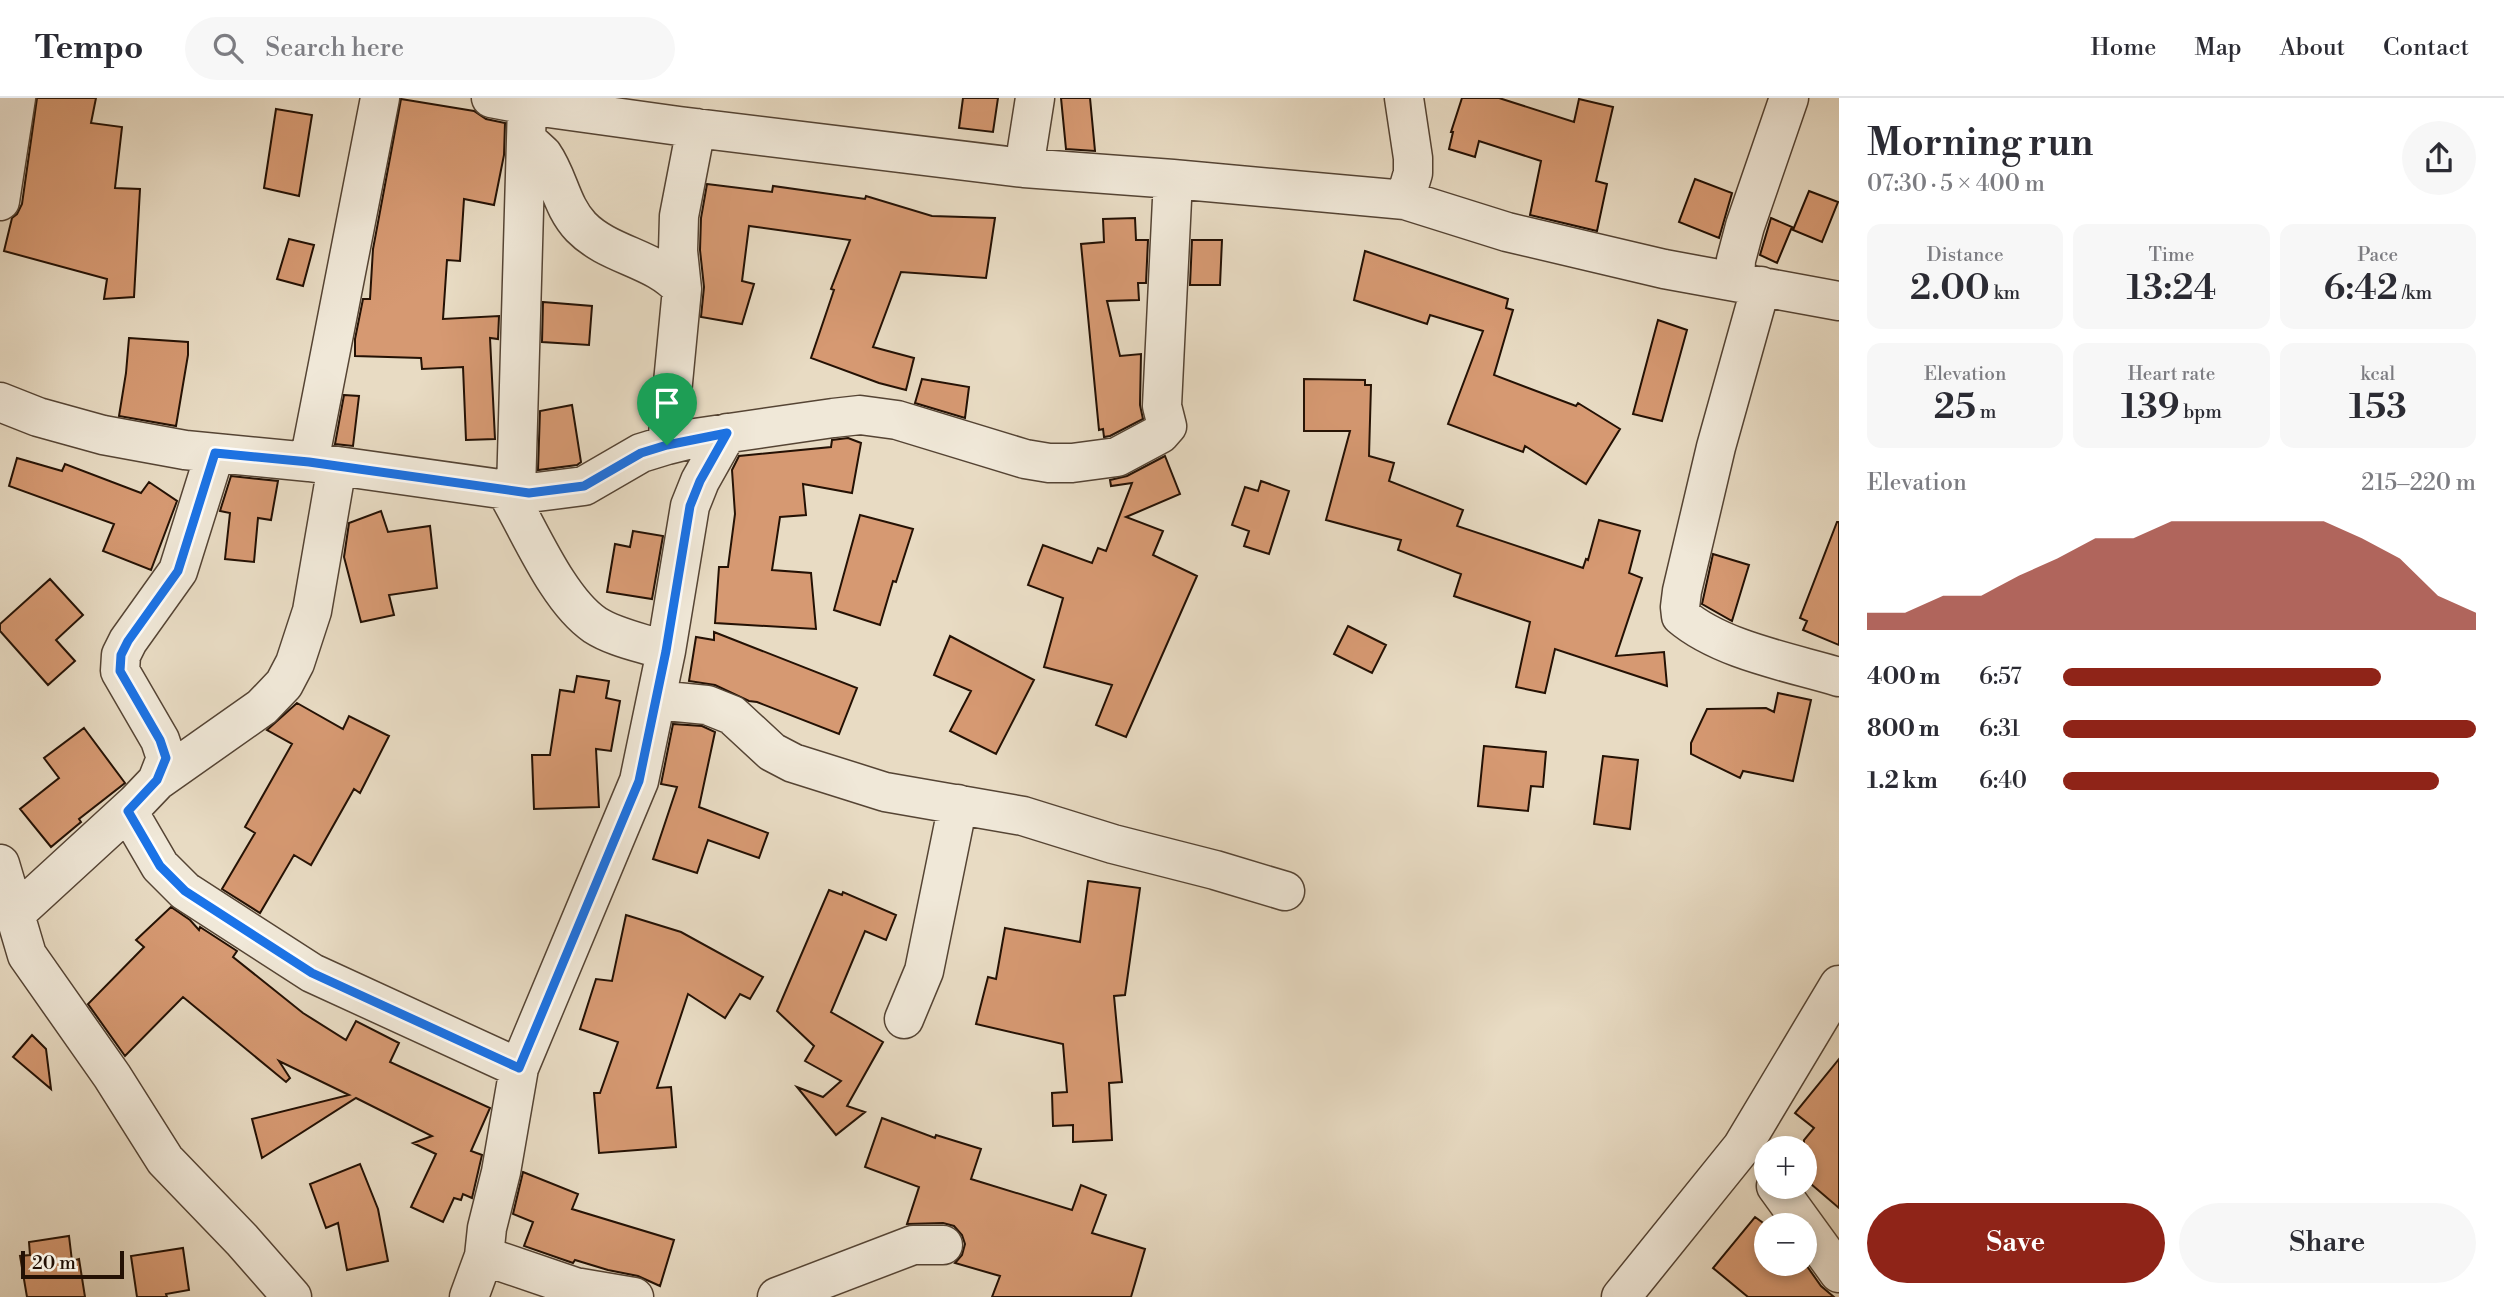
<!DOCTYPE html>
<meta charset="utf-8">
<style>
:root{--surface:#fff;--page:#f7f7f7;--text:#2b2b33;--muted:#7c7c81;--line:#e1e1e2;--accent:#8f2418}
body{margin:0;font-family:"Libre Bodoni",serif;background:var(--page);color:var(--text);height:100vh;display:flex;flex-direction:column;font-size:26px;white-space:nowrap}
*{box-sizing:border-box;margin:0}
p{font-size:23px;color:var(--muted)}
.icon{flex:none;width:38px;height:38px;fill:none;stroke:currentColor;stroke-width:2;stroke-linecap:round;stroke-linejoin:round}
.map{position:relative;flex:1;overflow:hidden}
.sheet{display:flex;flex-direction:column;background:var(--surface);width:665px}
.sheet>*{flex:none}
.tools{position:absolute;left:1754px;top:1038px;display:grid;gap:14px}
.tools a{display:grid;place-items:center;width:63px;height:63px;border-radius:50%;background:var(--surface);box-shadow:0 4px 10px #0003;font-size:35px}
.scale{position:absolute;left:21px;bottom:18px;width:103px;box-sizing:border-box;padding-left:7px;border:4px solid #241104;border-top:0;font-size:19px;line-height:24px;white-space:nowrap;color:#241104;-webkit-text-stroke:5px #f0e8d8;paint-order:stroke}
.pin{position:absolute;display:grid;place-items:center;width:60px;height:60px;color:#fff;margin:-72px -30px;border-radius:50% 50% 50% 0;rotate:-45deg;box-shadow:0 0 7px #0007}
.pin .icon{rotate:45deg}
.round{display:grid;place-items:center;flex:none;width:74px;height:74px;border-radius:37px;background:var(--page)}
.summary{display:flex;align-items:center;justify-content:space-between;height:119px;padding:0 28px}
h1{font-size:38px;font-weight:600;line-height:52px}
.stats{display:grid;grid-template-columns:repeat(3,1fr);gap:10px;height:119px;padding:7px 28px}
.stats div{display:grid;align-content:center;border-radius:14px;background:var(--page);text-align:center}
.stats b{font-size:35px;font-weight:600}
.stats small{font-size:19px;font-weight:400}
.stats p{font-size:19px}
.chart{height:196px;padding:14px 28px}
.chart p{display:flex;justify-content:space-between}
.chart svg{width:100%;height:126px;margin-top:7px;fill:var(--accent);opacity:.7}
.primary-button{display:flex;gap:14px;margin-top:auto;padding:14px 28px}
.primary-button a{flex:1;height:80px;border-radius:42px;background:var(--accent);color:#fff;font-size:28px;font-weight:600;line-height:80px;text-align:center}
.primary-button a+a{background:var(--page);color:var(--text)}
ul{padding:0 28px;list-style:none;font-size:23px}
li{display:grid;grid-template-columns:112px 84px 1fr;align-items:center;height:52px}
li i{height:18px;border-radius:9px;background:var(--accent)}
header{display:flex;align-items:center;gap:42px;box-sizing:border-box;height:98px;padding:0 35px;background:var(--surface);border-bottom:2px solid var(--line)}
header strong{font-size:33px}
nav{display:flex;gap:38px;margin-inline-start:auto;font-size:24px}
.search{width:490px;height:63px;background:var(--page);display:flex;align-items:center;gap:18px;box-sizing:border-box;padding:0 24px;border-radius:38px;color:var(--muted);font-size:26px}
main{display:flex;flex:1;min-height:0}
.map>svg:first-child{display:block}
.building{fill:#d69972;stroke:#241104;stroke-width:2}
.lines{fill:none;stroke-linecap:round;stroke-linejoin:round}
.minor-casing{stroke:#554434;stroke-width:41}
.minor{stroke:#f0e8d8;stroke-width:38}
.route-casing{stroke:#fff;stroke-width:14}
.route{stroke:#1a73e8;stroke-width:9}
</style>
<header>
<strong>Tempo</strong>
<div class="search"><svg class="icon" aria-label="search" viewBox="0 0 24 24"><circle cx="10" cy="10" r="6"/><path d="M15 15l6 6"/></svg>Search here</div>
<nav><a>Home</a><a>Map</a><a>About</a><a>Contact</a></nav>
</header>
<main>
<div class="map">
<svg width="1839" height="1199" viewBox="0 0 1839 1199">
<rect width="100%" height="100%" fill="#e8dbc3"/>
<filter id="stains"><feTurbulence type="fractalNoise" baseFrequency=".00286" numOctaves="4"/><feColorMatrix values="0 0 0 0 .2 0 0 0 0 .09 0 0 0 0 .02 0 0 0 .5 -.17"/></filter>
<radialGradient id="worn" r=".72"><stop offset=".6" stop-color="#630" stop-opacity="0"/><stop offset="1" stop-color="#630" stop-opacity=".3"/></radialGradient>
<path class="building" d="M37 0H96L91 25 122 29 115 90 140 91 134 199 104 201 107 181 4 153 12 120 17 116 22 106Z
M963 0H998L993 34 959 30Z
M1061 0H1090L1095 53 1066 51Z
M1462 0H1499L1574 24 1579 1 1613 9 1596 83 1607 86 1597 133 1530 117 1541 63 1479 43 1475 59 1449 51 1453 34H1451Z
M401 1 474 13 486 21 505 25 504 57 494 107 464 101 460 163 447 162 443 221 499 218 498 241 490 240 495 341 466 342 463 269 422 271 421 260 355 258V241L363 201H370L373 151Z
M276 11 312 17 299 98 264 90Z
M1695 81 1732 95 1719 140 1679 124Z
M707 86 772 94 773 88 865 101 866 98 932 118 995 120 986 180 901 174 873 249 914 260 906 292 879 285 811 260 834 192 831 191 850 142 749 128 742 183 754 186 742 226 701 219 704 189 700 152 701 120Z
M1809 93 1838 104 1822 144 1793 132Z
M1135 120 1136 142H1148L1146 185H1138L1139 202 1107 203 1120 258 1141 256 1140 307 1143 321 1110 338 1104 339 1103 331 1099 332 1081 146 1104 144 1103 121Z
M1771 120 1792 129 1777 165 1760 157Z
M289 141 314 147 303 188 277 181Z
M1192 142H1222L1220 187H1190Z
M1365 153 1508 201 1506 210 1513 212 1494 277 1576 308 1578 305 1620 331 1586 386 1525 348 1523 354 1448 326 1483 233 1430 217 1427 226 1354 202Z
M543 204 592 208 589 247 542 244Z
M1658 222 1687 232 1662 323 1633 316Z
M129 240 188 244V257L176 328 119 318 126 275Z
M922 281 969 289 965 320 915 305Z
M1304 281 1365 282V287H1371L1369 358 1394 365 1389 383 1463 412 1457 428 1583 470 1586 461 1588 462 1599 422 1640 433 1629 475 1642 480 1616 558 1664 554 1667 588 1555 551 1545 595 1516 589 1530 524 1454 498 1461 476 1398 452 1401 442 1326 422 1350 333H1304Z
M344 297 359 298 353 348 335 346Z
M572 307 581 364 577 367 538 372 540 313Z
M848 340 861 345 852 395 803 386 806 417 780 419 772 472 811 475 816 531 715 525 719 469H728L735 416 732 372 739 358 831 349 832 342Z
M1165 358 1180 396 1126 419 1163 433 1153 457 1197 478 1126 639 1096 627 1112 587 1044 569 1063 500 1028 487 1043 447 1092 465 1098 450 1106 453 1132 385 1111 388 1110 382 1127 378Z
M17 360 62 373 65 366 141 395 149 384 177 403 151 472 103 453 114 426 9 388Z
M231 378 278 383 271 422 258 420 254 464 225 461 230 415 220 413Z
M1261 383 1289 393 1269 456 1244 448 1249 433 1232 427 1245 389 1258 393Z
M381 413 388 434 430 428 437 490 389 497 394 517 361 524 344 459 349 425Z
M860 417 913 431 896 484 893 483 880 527 834 512Z
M1837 424H1839V547L1803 532 1807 523 1800 520Z
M633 433 663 438 652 501 607 494 615 446 630 449Z
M1713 456 1749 467 1732 523 1702 506Z
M50 481 83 517 56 542 75 563 48 587 0 533V526Z
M1348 528 1386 547 1372 575 1334 556Z
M714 534 857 590 839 636 757 604 749 603 715 587 689 583 696 539 714 542Z
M950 538 1034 582 996 656 950 633 971 593 934 577Z
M577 578 609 583 606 600 620 603 611 653 596 651 599 709 534 711 532 657H550L560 592 574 594Z
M1778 595 1811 602 1793 683 1743 673 1740 680 1691 656V645L1707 611 1766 610 1774 614Z
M297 605 343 631 349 618 389 638 360 695 354 691 311 767 294 757 260 815 222 791 255 735 245 729 292 646 267 632Z
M673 626 702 628 715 634 699 709 768 735 759 760 708 742 697 775 653 761 677 689 661 686Z
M84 630 125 685 79 721 81 724 51 749 20 711 59 680 44 660Z
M1484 648 1546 654 1543 689 1531 688 1528 713 1478 708Z
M1603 658 1638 662 1630 731 1594 726Z
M1088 783 1140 790 1125 897 1114 898 1122 984 1109 985 1112 1042 1073 1044V1027L1053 1028 1052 995 1067 994 1063 946 976 926 988 879 996 881 1005 830 1080 844Z
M829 792 842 797 843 794 896 817 886 842 865 833 831 914 883 944 847 1008 865 1014 836 1037 797 989 823 999 841 983 805 963 814 948 777 913Z
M171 809 190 822 199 832 200 829 237 853 233 859 303 915 346 942 356 923 399 945 390 964 490 1010 471 1053 482 1057 472 1100 463 1096 461 1102 454 1100 443 1124 411 1109 436 1056 413 1045 432 1038 356 1000 262 1060 252 1021 349 997 279 963 290 980 286 984 183 899 125 958 88 906 144 849 136 842Z
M626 817 681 834 763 879 750 901 740 896 725 920 688 896 657 990 671 989 676 1049 599 1055 594 995H600L618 944 580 931 596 881 612 883Z
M32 937 46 951 51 991 13 959Z
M1839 961V1110L1804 1080V1042L1814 1030 1795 1015Z
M882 1020 935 1040 936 1037 981 1051 971 1081 1072 1112 1081 1087 1106 1097 1092 1135 1145 1151 1131 1199H992L1000 1178 955 1165 962 1157 965 1146 962 1137 954 1128 943 1125 907 1126 919 1089 865 1069Z
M360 1066 378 1111 388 1163 347 1172 338 1125 326 1130 310 1086Z
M523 1074 578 1096 572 1111 674 1142 660 1188 638 1178 608 1172 575 1162 573 1165 524 1148 533 1124 513 1116Z
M1755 1119 1766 1127V1166L1804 1164 1821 1188 1834 1199H1748L1713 1170Z
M69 1138 72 1163 79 1161 85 1199H27L20 1158 30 1157 29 1144Z
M183 1150 189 1192 166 1196 167 1199H137L131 1158Z"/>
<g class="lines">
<g class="minor-casing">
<path id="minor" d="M491 0 527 7 679 28 1024 70 1173 81 1405 102 1507 134 1664 171 1839 203
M1404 0 1413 60V75L1405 102
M527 42C532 47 538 52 543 57 559 80 561 108 581 129 609 158 656 160 682 191
M1024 70 1035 0
M0 103 16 0
M1735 183 1736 162 1745 128 1789 0
M1761 188 1716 349 1682 493 1680 509 1681 518C1721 552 1789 564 1839 579
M0 304 38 319 103 337 185 352 309 364 529 395 584 388 641 355 667 347 695 340 833 320 860 317 897 322 1025 361 1049 365H1072L1117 359 1160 336 1167 328 1162 308 1173 81
M667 347 682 191 678 153 679 118 696 30
M309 364 380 0
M505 391C529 431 557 501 595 527 615 540 644 545 666 553
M516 393 527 7
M656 602 707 607 732 617 772 654 793 665 885 694 1023 718 1113 746 1215 772 1285 793
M157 683 262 609 284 586 295 565 312 513 337 368
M128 713 160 768 185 793 312 875 519 970
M0 766 27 857 112 978 165 1062 242 1142 292 1199
M15 816 136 705 157 683 166 660 160 642 120 573 121 557 128 543 178 473 215 355
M904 921 924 873 958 706
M1776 1088 1839 1175
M484 1158 575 1189 634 1199
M469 1199 484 1158 487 1130 501 1074 519 970 639 683 666 553 690 408 700 383 727 335
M777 1199 913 1147H943
M1621 1199 1742 1049 1839 887"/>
</g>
<use href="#minor" class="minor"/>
</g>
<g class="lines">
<g class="route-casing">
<path id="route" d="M727 335 700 383 690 408 666 553 639 683 519 970 312 875 185 793 160 768 128 713 157 682 166 660 160 642 120 573 121 557 128 543 178 473 215 355 309 364 529 395 584 388 641 355 667 347Z"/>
</g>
<use href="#route" class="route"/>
</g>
<rect width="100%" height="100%" filter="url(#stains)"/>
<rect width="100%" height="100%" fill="url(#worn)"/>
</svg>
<div class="tools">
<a>+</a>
<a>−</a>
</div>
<div class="scale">20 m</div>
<div class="pin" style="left:667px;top:347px;background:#1e9e55"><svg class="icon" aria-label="arrive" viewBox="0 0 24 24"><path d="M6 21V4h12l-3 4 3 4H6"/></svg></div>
</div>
<section class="sheet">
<div class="summary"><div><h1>Morning run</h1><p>07:30 · 5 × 400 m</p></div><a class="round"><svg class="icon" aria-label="share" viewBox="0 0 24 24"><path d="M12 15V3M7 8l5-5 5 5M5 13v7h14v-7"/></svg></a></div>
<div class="stats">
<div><p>Distance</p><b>2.00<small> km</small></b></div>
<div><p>Time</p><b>13:24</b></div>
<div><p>Pace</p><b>6:42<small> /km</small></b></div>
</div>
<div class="stats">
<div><p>Elevation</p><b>25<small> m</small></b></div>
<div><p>Heart rate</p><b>139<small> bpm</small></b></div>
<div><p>kcal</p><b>153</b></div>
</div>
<div class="chart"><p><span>Elevation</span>215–220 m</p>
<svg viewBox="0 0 160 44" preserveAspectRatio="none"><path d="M0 44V38L10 38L20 32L30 32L40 25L50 19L60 12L70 12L80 6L90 6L100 6L110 6L120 6L130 12L140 19L150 32L160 38V44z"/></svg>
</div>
<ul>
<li><b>400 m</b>6:57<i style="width:77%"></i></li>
<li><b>800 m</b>6:31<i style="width:100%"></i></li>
<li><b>1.2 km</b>6:40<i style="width:91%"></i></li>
</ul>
<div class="primary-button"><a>Save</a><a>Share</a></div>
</section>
</main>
